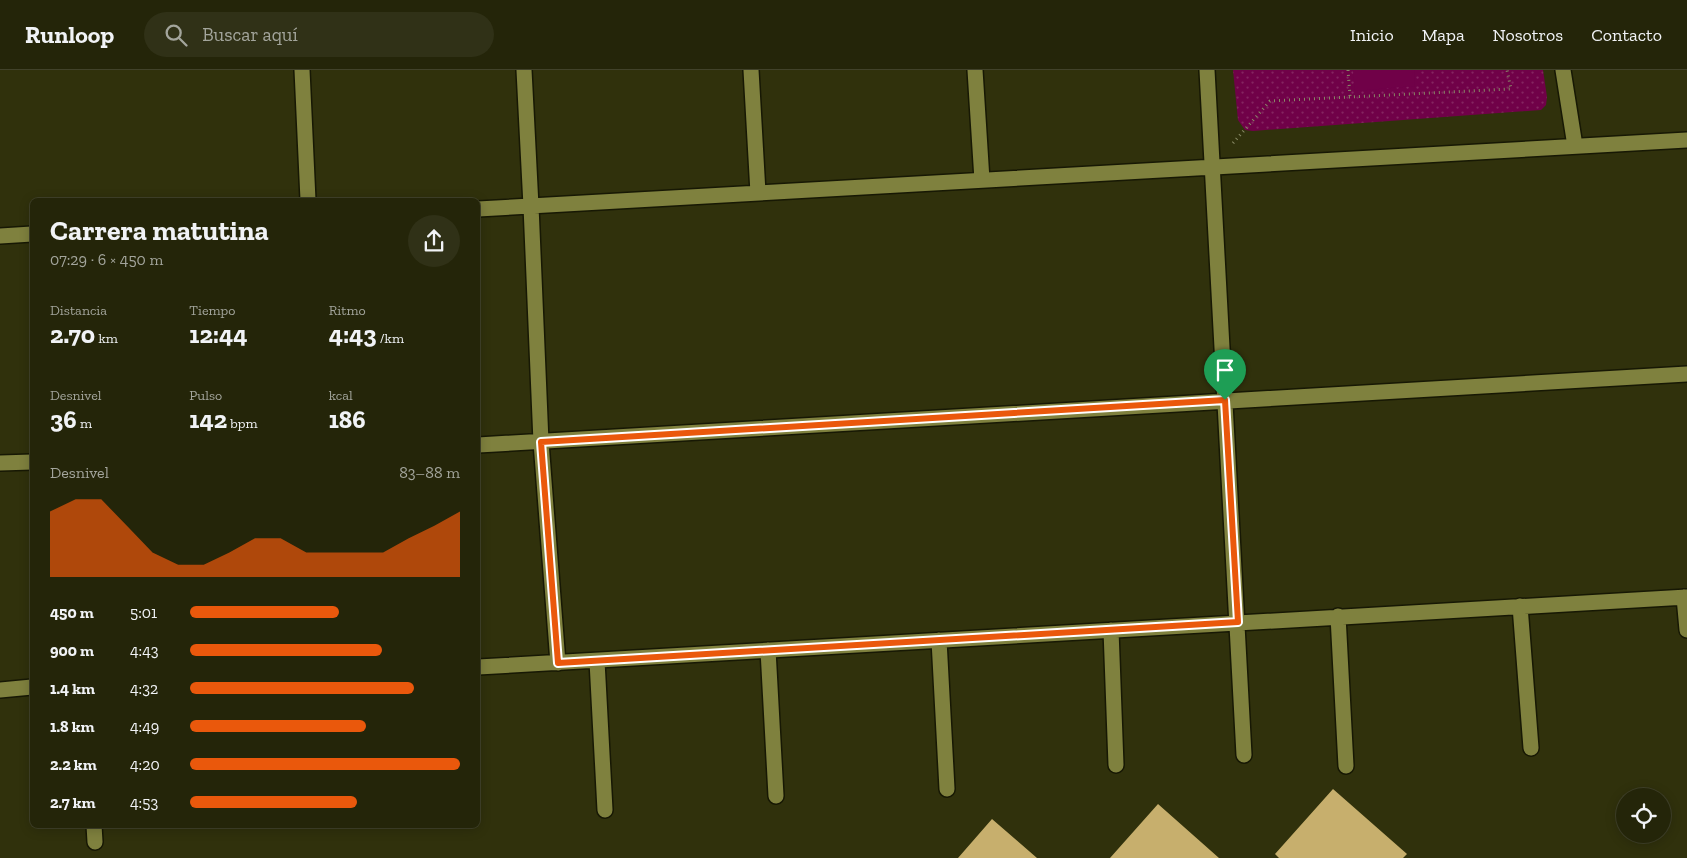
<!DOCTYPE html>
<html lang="es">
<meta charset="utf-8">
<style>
:root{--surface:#242509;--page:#303117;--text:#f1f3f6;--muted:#a3a59c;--line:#41422a;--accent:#ea580c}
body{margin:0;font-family:"Zilla Slab",serif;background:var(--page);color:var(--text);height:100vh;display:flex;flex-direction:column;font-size:19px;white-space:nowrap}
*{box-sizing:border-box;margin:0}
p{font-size:16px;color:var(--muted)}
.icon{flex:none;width:28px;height:28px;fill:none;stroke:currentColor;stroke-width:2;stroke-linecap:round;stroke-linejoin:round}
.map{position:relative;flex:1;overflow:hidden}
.details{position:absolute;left:30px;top:128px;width:450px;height:630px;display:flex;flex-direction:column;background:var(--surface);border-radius:8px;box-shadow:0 2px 12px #0003,0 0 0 1px var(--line)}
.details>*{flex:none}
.tools{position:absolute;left:1616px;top:718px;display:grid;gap:10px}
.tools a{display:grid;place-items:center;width:55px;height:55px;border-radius:50%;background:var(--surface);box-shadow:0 2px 12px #0003,0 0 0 1px var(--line);font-size:25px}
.pin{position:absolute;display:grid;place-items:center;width:42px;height:42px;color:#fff;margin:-51px -21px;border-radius:50% 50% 50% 0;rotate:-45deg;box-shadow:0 0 5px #0007}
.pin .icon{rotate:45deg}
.round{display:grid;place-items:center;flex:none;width:52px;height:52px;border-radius:26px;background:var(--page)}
.head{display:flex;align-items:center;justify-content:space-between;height:85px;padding:0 20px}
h1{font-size:28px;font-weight:700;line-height:38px}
.figures{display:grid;grid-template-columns:repeat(3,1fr);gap:8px;height:85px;padding:5px 20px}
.figures div{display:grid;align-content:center}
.figures b{font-size:25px;font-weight:700}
.figures small{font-size:14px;font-weight:400}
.figures p{font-size:14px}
.chart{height:140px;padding:10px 20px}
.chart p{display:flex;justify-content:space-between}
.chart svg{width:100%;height:90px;margin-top:5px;fill:var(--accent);opacity:.7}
ul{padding:0 20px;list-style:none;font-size:16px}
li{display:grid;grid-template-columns:80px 60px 1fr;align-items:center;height:38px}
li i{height:12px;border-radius:6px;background:var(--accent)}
header{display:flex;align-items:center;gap:30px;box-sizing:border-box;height:70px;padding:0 25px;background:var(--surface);border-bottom:1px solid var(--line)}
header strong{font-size:24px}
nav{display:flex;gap:28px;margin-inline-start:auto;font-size:18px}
.search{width:350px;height:45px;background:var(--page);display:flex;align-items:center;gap:12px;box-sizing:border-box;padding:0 18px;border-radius:28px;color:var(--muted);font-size:19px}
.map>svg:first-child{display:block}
.green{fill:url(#green-dots)}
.pitch{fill:#700148}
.building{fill:#c7af6d}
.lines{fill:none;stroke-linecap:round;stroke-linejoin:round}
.minor-casing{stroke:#171804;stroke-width:18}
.path{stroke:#888a66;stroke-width:3;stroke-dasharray:1 4;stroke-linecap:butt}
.minor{stroke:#7f813e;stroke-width:15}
.route-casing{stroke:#fff;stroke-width:10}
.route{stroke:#ea580c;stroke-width:6}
</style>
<header>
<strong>Runloop</strong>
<div class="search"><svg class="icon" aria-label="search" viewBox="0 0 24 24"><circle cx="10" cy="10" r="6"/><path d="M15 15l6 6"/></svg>Buscar aquí</div>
<nav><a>Inicio</a><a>Mapa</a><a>Nosotros</a><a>Contacto</a></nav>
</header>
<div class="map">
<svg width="1687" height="788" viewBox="0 0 1687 788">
<defs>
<pattern id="green-dots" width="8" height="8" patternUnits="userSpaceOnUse" patternTransform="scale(1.25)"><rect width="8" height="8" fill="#700148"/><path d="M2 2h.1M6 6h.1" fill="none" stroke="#842560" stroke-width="1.8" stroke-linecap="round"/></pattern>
</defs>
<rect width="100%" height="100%" fill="#30310c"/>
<path class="green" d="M1233 0H1543L1547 27 1546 35 1541 40 1253 61 1245 60 1238 50Z"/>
<path class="pitch" d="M1353 0H1414L1415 16 1355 21Z"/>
<path class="building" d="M1333 719 1407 784 1403 788H1279L1275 784Z
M1158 734 1219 788H1110Z
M992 749 1037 788H958Z"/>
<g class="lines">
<g class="minor-casing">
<path id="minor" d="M302 0 308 130
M524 0 531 136 541 372 558 593
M751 0 758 123
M975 0 982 110
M1207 0 1244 685
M1563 0 1575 76
M478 139 1687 70
M0 166 32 164
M478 375 1687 304
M0 393 32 392
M1684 527 1687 560
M1520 536 1531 678
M1338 546 1346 696
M1111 560 1116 695
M939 570 947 719
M768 580 776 726
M597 591 605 740
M478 597 1687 527
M0 620 32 617
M94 755 95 772"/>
</g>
<path class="path" d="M1348 0 1350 26
M1233 73 1270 31 1511 19 1507 0"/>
<use href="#minor" class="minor"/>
</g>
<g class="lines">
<g class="route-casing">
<path id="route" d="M1225 330 1238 552 558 593 541 372Z"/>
</g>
<use href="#route" class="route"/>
</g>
</svg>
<div class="tools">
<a><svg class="icon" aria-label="locate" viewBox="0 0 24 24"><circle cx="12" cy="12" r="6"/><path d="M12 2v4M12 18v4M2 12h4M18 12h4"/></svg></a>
</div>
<div class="pin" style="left:1225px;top:330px;background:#1e9e55"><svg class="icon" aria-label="arrive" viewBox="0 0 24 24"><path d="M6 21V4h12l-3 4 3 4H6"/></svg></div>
<section class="details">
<div class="head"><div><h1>Carrera matutina</h1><p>07:29 · 6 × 450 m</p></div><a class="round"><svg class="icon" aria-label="share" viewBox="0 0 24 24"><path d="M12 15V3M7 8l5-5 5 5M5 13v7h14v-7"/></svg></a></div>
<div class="figures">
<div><p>Distancia</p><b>2.70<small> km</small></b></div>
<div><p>Tiempo</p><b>12:44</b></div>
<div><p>Ritmo</p><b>4:43<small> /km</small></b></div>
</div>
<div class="figures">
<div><p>Desnivel</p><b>36<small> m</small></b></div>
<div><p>Pulso</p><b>142<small> bpm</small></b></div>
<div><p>kcal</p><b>186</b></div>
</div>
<div class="chart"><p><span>Desnivel</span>83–88 m</p>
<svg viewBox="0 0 160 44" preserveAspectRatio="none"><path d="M0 44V12L10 6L20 6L30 19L40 32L50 38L60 38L70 32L80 25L90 25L100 32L110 32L120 32L130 32L140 25L150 19L160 12V44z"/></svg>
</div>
<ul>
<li><b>450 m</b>5:01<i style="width:55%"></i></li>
<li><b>900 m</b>4:43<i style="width:71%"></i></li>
<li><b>1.4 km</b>4:32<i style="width:83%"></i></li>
<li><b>1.8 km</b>4:49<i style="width:65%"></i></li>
<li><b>2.2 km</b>4:20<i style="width:100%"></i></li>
<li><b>2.7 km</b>4:53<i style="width:62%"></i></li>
</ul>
</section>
</div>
